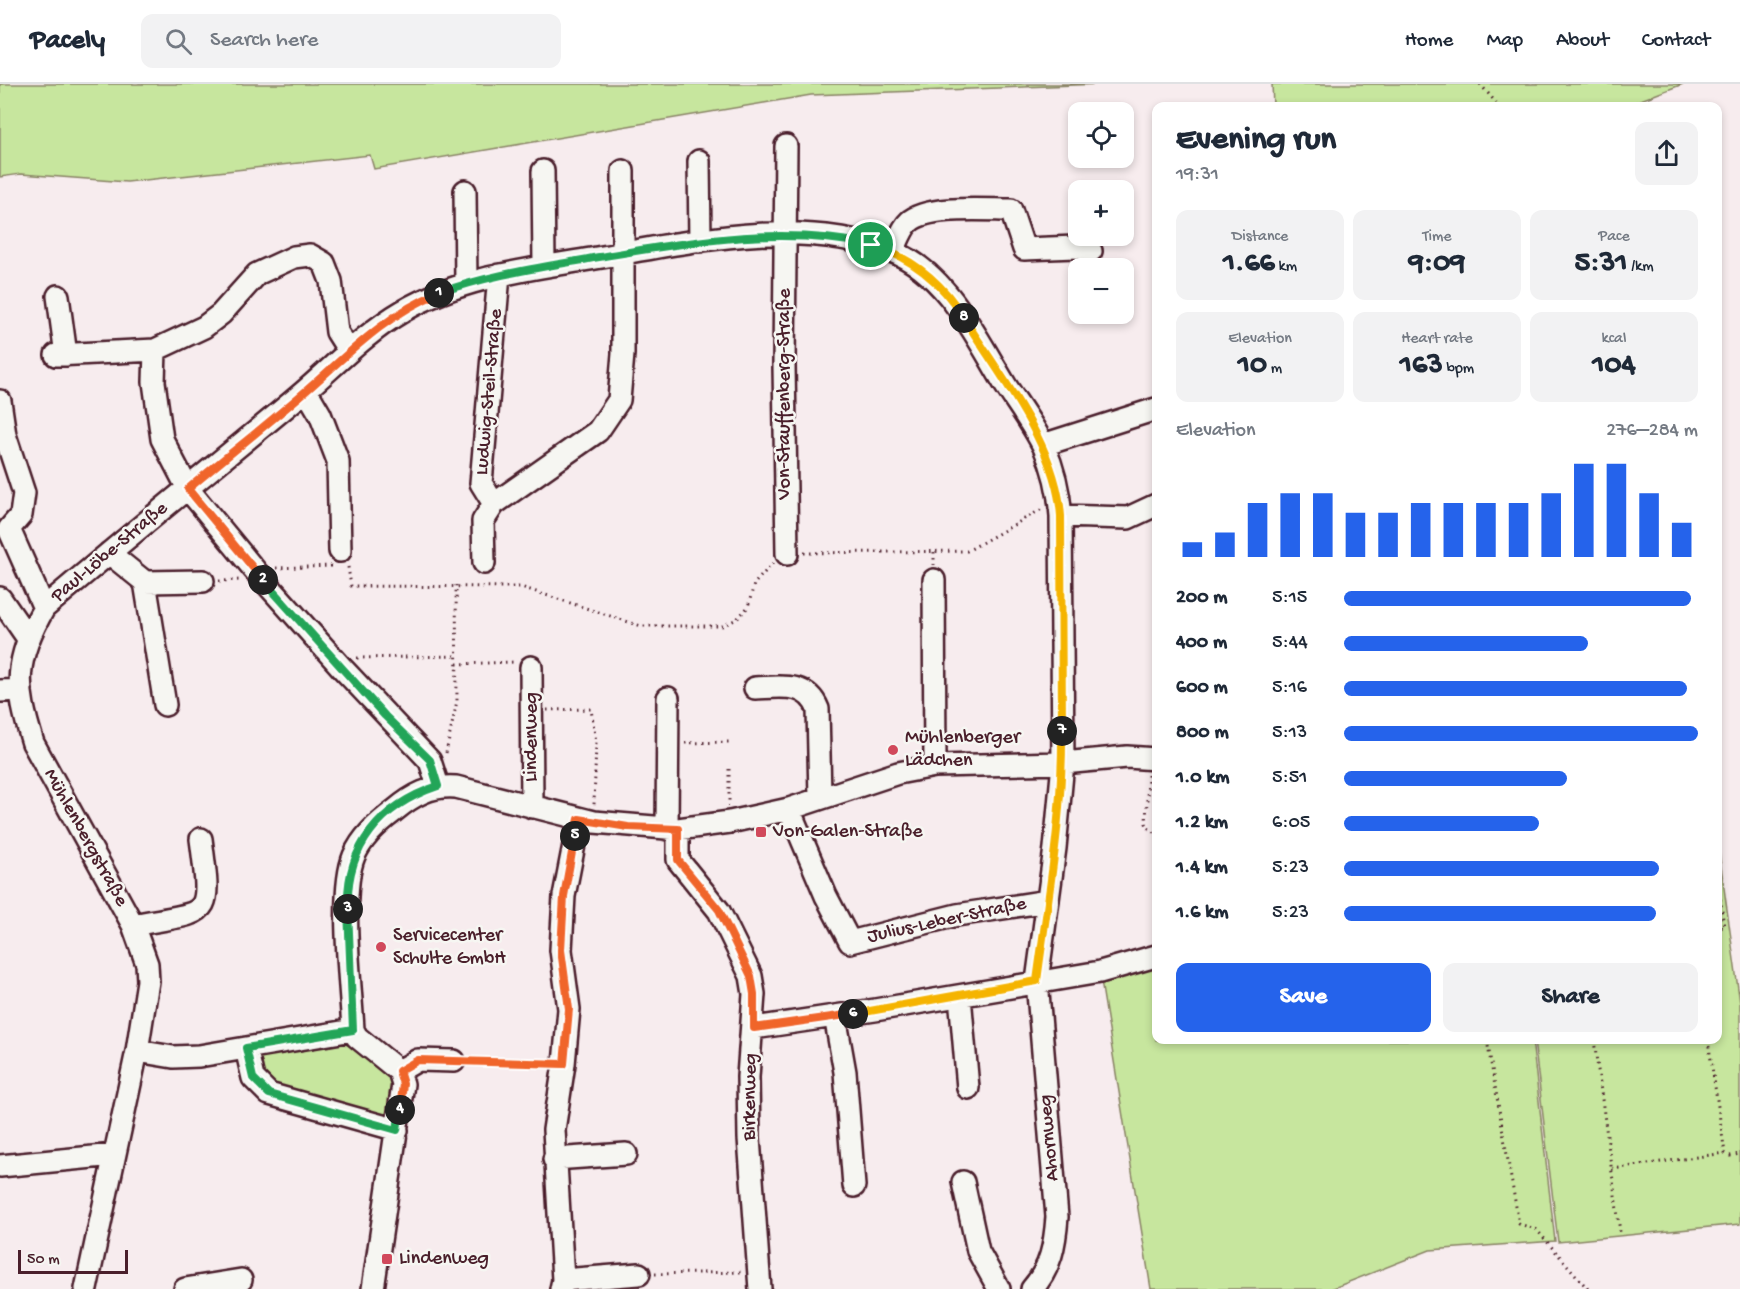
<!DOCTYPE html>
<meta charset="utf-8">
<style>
:root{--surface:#fff;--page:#f2f2f3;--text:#1f2937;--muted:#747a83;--line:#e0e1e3;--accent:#2563eb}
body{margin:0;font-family:"Gochi Hand",sans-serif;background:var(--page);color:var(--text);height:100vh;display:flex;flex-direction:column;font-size:22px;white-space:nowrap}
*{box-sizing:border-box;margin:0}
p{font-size:20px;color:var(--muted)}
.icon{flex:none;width:33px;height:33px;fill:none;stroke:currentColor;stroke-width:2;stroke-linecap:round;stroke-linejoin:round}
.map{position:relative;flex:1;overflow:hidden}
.sheet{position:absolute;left:1152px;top:18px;width:570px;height:942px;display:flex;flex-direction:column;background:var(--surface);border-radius:12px;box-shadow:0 3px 9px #0003}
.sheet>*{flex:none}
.buttons{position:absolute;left:1068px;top:18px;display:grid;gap:12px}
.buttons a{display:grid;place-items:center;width:66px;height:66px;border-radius:12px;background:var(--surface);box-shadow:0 3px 9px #0003;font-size:30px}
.scale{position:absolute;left:18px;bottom:15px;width:110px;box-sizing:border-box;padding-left:6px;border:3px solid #4a1f2b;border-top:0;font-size:16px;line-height:21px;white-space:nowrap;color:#4a1f2b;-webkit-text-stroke:4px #f6f6f2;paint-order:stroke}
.pin{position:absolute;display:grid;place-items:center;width:51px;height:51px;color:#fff;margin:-26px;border:3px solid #fff;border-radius:50%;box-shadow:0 2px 6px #0007}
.km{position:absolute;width:30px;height:30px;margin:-15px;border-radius:50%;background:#222;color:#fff;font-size:16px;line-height:30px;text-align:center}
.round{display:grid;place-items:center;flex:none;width:63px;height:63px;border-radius:12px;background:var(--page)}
.summary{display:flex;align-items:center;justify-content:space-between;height:102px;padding:0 24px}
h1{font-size:33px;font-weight:700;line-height:45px}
.metrics{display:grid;grid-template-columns:repeat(3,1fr);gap:9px;height:102px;padding:6px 24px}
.metrics div{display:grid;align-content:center;border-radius:12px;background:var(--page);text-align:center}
.metrics b{font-size:30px;font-weight:700}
.metrics small{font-size:16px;font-weight:400}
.metrics p{font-size:16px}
.chart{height:168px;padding:12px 24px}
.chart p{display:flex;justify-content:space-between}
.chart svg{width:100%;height:108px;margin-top:6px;stroke:var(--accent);stroke-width:6}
.button{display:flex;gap:12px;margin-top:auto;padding:12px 24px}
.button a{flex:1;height:69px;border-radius:12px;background:var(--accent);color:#fff;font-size:24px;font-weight:700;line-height:69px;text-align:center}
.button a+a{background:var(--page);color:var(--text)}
ul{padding:0 24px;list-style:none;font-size:20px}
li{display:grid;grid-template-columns:96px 72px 1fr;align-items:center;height:45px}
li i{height:15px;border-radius:8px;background:var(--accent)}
header{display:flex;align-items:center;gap:36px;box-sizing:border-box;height:84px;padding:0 30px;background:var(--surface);border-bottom:2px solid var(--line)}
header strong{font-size:28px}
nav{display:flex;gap:33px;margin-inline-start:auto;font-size:21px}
.search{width:420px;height:54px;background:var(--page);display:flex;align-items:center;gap:15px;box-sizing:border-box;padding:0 21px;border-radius:12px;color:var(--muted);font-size:22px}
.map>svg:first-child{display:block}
.green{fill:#c7e69e;stroke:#888264;stroke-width:1.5}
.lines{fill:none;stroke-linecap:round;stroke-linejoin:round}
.minor-casing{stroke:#4a1f2b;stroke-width:26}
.path{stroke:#4a1f2b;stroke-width:3;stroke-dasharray:1.5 4.5;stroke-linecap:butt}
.minor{stroke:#f6f6f2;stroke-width:21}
.split-1-casing{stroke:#fff;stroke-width:12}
.split-2-casing{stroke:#fff;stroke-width:12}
.split-3-casing{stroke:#fff;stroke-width:12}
.split-4-casing{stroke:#fff;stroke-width:12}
.split-5-casing{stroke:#fff;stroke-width:12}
.split-6-casing{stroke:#fff;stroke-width:12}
.split-7-casing{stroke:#fff;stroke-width:12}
.split-8-casing{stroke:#fff;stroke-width:12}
.split-9-casing{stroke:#fff;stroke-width:12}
.split-1{stroke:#22a559;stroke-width:8}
.split-2{stroke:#f0652b;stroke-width:8}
.split-3{stroke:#22a559;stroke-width:8}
.split-4{stroke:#22a559;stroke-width:8}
.split-5{stroke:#f0652b;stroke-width:8}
.split-6{stroke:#f0652b;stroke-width:8}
.split-7{stroke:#f5b400;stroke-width:8}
.split-8{stroke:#f5b400;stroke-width:8}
.split-9{stroke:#f5b400;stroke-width:8}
.poi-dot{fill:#d1495b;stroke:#f6f6f2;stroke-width:2}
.labels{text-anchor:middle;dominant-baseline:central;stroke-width:5;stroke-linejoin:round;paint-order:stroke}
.street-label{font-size:20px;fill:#4a1f2b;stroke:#f6f6f2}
.poi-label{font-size:20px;fill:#4a1f2b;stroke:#f6f6f2;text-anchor:start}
</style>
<header>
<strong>Pacely</strong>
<div class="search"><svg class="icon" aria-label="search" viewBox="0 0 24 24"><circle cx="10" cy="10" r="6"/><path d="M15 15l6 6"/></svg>Search here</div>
<nav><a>Home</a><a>Map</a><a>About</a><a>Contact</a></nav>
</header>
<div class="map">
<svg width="1740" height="1205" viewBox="0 0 1740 1205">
<rect width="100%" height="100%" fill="#f7ecee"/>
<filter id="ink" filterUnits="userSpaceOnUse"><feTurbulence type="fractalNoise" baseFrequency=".0167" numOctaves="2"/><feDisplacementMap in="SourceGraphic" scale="12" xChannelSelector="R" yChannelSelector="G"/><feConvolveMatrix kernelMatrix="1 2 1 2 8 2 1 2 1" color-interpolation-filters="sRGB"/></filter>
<g filter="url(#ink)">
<path class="green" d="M0 0H1103L811 11 374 85 370 71 127 98 21 90 0 93Z
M1272 0H1683L1625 22H1273Z
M1718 761 1740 919V1140L1558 1158 1534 956H1718Z
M1156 880V956H1532L1555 1157 1430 1166 1331 1205H1151L1101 897Z
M335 957 357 964 389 988 392 1004 386 1037 263 999 258 970Z"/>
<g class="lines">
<g class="minor-casing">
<path id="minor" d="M786 62 784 281 787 470
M699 77 700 157
M543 87 544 182
M465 107 466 199
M893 167C897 159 902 144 909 138 927 121 986 126 1011 126L1024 165 1076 163 1091 167
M58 212 66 271
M155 266 154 298 162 355 188 405 258 490 343 585 430 677 438 702
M56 271 155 266 204 243 221 230 257 190 294 173 310 171 324 179 331 197 337 248 349 267
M306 306 320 330 338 377 340 467
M0 317 5 351 24 409 21 431 9 445 44 524
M1043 361 1156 325
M494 420 598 347 619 316 623 270V87
M1061 432 1128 434 1156 421
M109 469 145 498 165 621
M484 479 483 437 494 420 481 399 499 191
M934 496 935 682
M145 498 203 497
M0 514 27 553
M531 583 532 723
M755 604C780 603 807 597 818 625L820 713
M0 607 21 606
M789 725 826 812 850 858 957 831 1048 817
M667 745 668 614
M678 745V776L719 827 751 892 754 910 748 993 749 1054 760 1205
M133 841C211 826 212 838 201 755
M960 912 968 1004
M835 932 845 988 854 1102
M754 944 875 926 1100 888 1156 872
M246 964 253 994 269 1010 397 1046
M137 967 173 973 199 972 353 946
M399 987 418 976 454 977
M554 1075 626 1070
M0 1082 114 1071
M963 1098 978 1167 999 1205
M563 1196 639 1190
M86 1205 137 967 148 897 147 880 133 841 33 659C15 602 14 576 44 524 126 454 210 386 293 317 330 287 362 251 403 227 462 193 530 185 596 174 690 158 798 132 891 167 947 188 977 255 1006 302 1019 322 1034 342 1044 363 1054 385 1059 408 1061 432L1063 679 1055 764 1037 897 1057 1133C1055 1160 1051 1184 1032 1205
M185 1205 241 1196
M373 1205 403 1000 399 987 357 953 353 946C351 903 339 808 354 772 362 753 378 739 394 727 413 711 431 701 456 703L594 738 678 745 730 738 789 725 898 689 935 682 1063 679 1127 673 1156 675
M561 1205 563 1196 554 1046 564 980 569 925 561 866 564 812 579 735"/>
</g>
<path class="path" d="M1480 0 1499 22
M934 468V481
M804 469 967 467 1044 424
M348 483 351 502 521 503 641 542H722L737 535 748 523 754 500 773 479
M276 484 332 482
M219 497 240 496
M357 574 457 572
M457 580 515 578
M547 626 591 625 596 658 594 721
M685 659 730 658
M446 669 457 617 456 501
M729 685V722
M1148 691 1146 739 1148 744 1156 749
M1718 797 1724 843 1718 844
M1487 956 1519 1140 1536 1145 1588 1205
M1594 956 1620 1148
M1708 956 1725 1069 1730 1072 1740 1070
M471 978 548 980
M1612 1085 1725 1069
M655 1190 742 1188"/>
<use href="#minor" class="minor"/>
</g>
</g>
<g class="lines" filter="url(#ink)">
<g class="split-1-casing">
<path id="split-1" d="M439 209C491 190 545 183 599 173 690 158 779 141 871 161"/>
</g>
<g class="split-2-casing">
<path id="split-2" d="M263 496 188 405C227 372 268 340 307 306 348 270 388 229 439 209"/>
</g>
<g class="split-3-casing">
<path id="split-3" d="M263 496 385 632 430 676 438 702C381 721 345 763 348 825"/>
</g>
<g class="split-4-casing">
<path id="split-4" d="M348 825 353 946 246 964 253 994 269 1010 397 1046 400 1026"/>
</g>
<g class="split-5-casing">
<path id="split-5" d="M400 1026 403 1000 399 987 418 976 564 980 569 925 561 866 564 812 575 752"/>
</g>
<g class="split-6-casing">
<path id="split-6" d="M575 752 579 735 628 743 678 745V776L719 826 751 892 754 910V944L853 930"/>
</g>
<g class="split-7-casing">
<path id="split-7" d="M853 930 1037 897C1048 814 1063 731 1062 647"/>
</g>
<g class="split-8-casing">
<path id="split-8" d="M964 234C1001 294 1056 360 1061 432L1062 647"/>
</g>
<g class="split-9-casing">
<path id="split-9" d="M871 161C911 173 942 198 964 234"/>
</g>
<use href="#split-1" class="split-1"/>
<use href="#split-2" class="split-2"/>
<use href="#split-3" class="split-3"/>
<use href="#split-4" class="split-4"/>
<use href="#split-5" class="split-5"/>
<use href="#split-6" class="split-6"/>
<use href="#split-7" class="split-7"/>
<use href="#split-8" class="split-8"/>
<use href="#split-9" class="split-9"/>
</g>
<g class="poi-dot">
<circle cx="893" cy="666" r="6"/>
<rect x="755" y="742" width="12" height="12" rx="3"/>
<circle cx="381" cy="863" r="6"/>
<rect x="381" y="1169" width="12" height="12" rx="3"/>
</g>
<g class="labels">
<g class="street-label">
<text transform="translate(490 308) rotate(-85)">Ludwig-Steil-Straße</text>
<text transform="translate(785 310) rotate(-90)">Von-Stauffenberg-Straße</text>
<text transform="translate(110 469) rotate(-40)">Paul-Löbe-Straße</text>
<text transform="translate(532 653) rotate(-90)">Lindenweg</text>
<text transform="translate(85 754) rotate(61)">Mühlenbergstraße</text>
<text transform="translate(947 837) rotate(-12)">Julius-Leber-Straße</text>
<text transform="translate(751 1013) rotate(-89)">Birkenweg</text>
<text transform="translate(1050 1054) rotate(-95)">Ahornweg</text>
</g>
<g class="poi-label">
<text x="905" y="654">Mühlenberger<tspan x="905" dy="23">Lädchen</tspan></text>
<text x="773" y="748">Von-Galen-Straße</text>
<text x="393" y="852">Servicecenter<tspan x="393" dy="23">Schulte GmbH</tspan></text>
<text x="399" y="1175">Lindenweg</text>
</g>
</g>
</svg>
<div class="buttons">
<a><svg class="icon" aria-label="locate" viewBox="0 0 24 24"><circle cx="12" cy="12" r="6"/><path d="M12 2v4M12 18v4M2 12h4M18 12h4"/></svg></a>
<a>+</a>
<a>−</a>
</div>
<div class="scale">50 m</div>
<div class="pin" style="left:871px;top:161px;background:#1e9e55"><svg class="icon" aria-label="arrive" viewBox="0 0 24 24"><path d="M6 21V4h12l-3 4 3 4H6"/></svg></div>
<b class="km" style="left:439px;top:209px">1</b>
<b class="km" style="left:263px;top:496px">2</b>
<b class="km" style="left:348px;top:825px">3</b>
<b class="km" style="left:400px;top:1026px">4</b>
<b class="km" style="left:575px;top:752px">5</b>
<b class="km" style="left:853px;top:930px">6</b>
<b class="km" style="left:1062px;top:647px">7</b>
<b class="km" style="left:964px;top:234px">8</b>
<section class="sheet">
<div class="summary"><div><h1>Evening run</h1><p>19:31</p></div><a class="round"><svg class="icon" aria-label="share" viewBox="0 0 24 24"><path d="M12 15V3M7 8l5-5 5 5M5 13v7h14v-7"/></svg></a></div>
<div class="metrics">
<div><p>Distance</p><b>1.66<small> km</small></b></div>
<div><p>Time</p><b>9:09</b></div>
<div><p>Pace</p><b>5:31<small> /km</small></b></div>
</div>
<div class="metrics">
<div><p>Elevation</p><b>10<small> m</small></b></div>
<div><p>Heart rate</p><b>163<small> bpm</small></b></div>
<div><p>kcal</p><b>104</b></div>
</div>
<div class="chart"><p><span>Elevation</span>276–284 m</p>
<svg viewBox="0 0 160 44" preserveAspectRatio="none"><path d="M5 44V38M15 44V34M25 44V22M35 44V18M45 44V18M55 44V26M65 44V26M75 44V22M85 44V22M95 44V22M105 44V22M115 44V18M125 44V6M135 44V6M145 44V18M155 44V30"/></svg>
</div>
<ul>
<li><b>200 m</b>5:15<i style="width:98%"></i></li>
<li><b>400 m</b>5:44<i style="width:69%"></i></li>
<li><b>600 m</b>5:16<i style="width:97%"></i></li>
<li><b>800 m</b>5:13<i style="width:100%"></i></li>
<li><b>1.0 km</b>5:51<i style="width:63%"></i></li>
<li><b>1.2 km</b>6:05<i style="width:55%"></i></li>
<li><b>1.4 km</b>5:23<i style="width:89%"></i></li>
<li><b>1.6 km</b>5:23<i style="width:88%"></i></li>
</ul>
<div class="button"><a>Save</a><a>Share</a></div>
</section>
</div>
